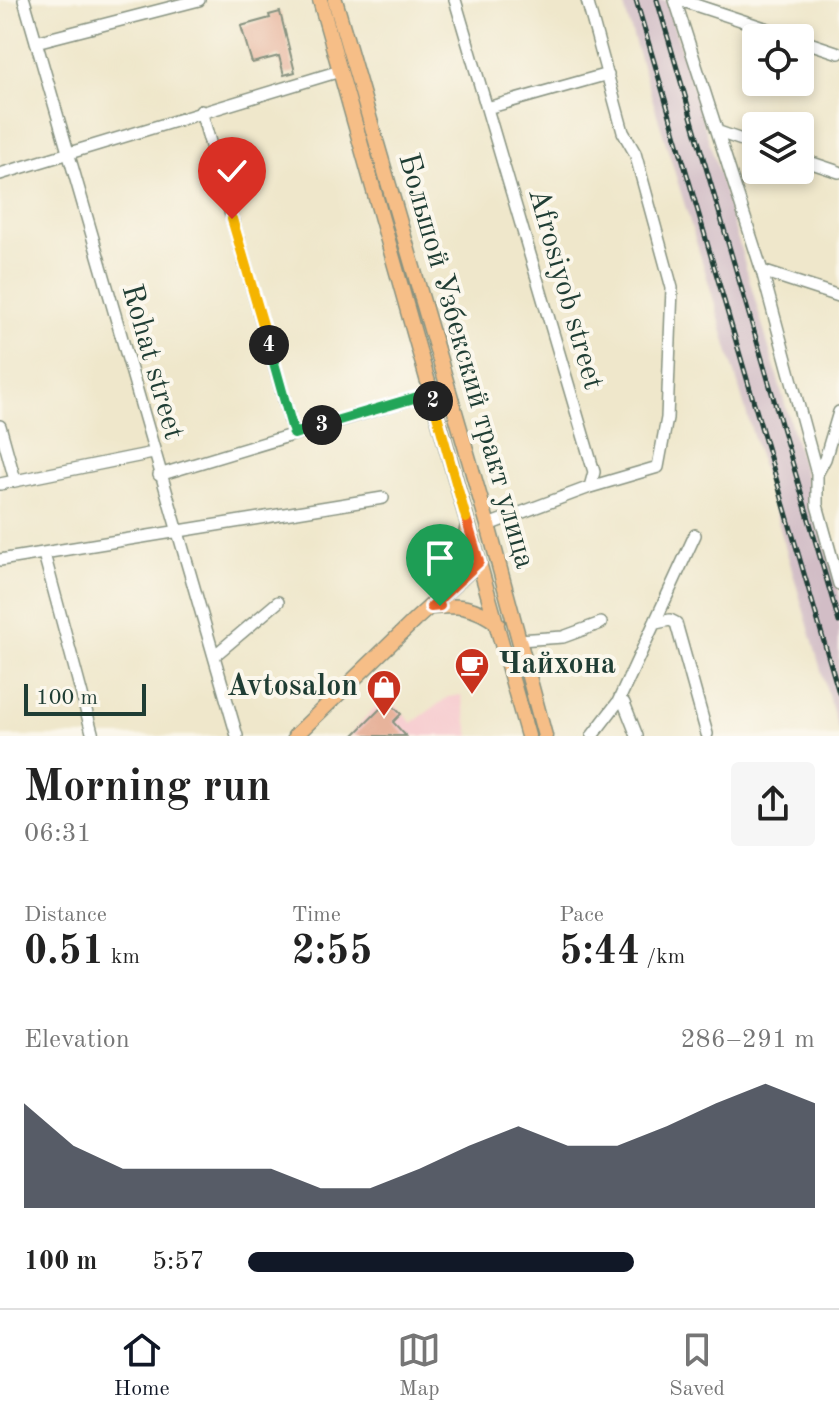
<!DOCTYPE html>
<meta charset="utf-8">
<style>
:root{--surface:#fff;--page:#f6f6f6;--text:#222;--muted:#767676;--line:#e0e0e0;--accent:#111827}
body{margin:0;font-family:"Old Standard TT",serif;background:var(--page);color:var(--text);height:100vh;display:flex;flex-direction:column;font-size:30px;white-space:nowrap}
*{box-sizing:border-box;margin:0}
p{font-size:26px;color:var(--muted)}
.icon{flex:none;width:44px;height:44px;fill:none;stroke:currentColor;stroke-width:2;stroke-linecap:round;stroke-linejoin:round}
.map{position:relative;height:736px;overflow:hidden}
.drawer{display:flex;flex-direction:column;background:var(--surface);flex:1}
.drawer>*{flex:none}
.buttons{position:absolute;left:742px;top:24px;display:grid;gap:16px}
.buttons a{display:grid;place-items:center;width:72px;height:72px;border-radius:8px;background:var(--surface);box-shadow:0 4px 12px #0003;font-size:40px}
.scale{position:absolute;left:24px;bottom:20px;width:122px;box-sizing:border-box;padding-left:8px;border:4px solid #1f3d34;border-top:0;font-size:22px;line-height:28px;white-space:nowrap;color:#1f3d34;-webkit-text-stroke:6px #fbf7ec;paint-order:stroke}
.pin{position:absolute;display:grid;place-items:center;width:68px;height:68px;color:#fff;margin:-82px -34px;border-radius:50% 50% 50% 0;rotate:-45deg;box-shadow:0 0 8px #0007}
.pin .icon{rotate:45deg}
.km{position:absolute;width:40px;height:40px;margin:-20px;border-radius:50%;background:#222;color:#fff;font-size:22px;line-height:40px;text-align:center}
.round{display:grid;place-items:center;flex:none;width:84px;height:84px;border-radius:8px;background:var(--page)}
.summary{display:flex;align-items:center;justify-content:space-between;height:136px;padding:0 24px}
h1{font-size:44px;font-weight:700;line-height:60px}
.stats{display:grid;grid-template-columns:repeat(3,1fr);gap:12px;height:136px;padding:8px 24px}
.stats div{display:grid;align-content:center}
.stats b{font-size:40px;font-weight:700}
.stats small{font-size:22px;font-weight:400}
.stats p{font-size:22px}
.chart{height:224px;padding:16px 24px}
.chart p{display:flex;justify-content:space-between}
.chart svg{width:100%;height:144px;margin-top:8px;fill:var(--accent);opacity:.7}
ul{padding:0 24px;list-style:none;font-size:26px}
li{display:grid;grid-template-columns:128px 96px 1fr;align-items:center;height:60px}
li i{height:20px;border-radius:10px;background:var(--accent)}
.tab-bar{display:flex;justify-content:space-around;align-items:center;height:112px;border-top:2px solid var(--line);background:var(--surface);font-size:22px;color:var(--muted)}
.tab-bar a{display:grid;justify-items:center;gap:4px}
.tab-bar .on{color:var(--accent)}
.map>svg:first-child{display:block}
.built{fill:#f7cfd1}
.industrial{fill:#d2bdc6}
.building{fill:#e7b39b}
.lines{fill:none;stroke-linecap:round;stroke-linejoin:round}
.minor-casing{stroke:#879280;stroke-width:14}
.major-casing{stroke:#879280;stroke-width:17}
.minor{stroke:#fff;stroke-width:11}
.major{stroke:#f6be87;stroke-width:14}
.rail-casing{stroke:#1f3d34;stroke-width:5}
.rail{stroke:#fbf7ec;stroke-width:2;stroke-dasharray:6;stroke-linecap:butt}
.split-1-casing{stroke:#fff;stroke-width:16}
.split-2-casing{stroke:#fff;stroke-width:16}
.split-3-casing{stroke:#fff;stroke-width:16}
.split-4-casing{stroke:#fff;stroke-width:16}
.split-5-casing{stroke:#fff;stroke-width:16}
.split-1{stroke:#f0652b;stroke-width:10}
.split-2{stroke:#f5b400;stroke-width:10}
.split-3{stroke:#22a559;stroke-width:10}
.split-4{stroke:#22a559;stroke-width:10}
.split-5{stroke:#f5b400;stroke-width:10}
.labels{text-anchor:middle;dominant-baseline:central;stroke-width:8;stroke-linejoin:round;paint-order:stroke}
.street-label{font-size:30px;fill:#1f3d34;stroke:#fbf7ec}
.poi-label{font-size:30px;font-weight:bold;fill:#1f3d34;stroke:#fbf7ec;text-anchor:start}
</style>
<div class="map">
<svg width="839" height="736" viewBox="0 0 839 736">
<rect width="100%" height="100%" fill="#fbf7ec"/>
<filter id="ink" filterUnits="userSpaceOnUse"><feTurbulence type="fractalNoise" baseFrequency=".0125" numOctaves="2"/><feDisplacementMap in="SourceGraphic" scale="16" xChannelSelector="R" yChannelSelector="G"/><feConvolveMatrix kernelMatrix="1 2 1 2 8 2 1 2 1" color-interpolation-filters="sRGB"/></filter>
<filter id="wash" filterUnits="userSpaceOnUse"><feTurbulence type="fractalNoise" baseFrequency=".006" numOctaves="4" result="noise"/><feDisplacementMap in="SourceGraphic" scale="32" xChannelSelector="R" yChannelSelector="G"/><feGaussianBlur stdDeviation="1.8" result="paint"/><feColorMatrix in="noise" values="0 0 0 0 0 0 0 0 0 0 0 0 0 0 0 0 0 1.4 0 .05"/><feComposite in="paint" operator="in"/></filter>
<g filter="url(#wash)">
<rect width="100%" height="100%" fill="#efe7cb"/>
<path class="built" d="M386 695 412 723 448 697 461 695 470 736H349Z"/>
<path class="industrial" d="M622 0H666L717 167 839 592V732L709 284Z"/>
<g id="blocks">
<path class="building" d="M280 12 295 72 284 75 279 56 252 63 241 26 270 18 269 15Z
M388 701 401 714 393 722 406 736H353Z"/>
</g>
</g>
<g filter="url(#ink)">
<use href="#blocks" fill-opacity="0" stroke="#879280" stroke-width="2"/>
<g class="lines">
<g class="minor-casing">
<path id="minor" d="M24 0 237 736
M455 0 594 472 590 487 488 525
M587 0 623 132 635 153 672 288 667 418 658 467 590 487
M675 0 762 271 817 474V505L839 584
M680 0 795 38
M800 40 839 53
M36 42 199 0
M487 108 608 74
M201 111 294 434
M719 132 756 145
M800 159 839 172
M0 174 340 71
M762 271 839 296
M0 426 15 480
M817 474 825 459 839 412
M159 475 431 393
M0 484 153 453
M44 554 93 736
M0 560 383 498
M656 623 670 620 676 623 707 734
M519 640 563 637 601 623
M214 656 278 602
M618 702 624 703 637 736
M592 736 618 702 695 535"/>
</g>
<g class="major-casing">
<path id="major" d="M320 0 528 736
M335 0 488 525 545 736
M441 590C455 570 464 553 467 529
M431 607C458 605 475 606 497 623
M295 736 416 619 479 562"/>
</g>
<use href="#minor" class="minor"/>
<use href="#major" class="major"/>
<g class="rail-casing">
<path id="rail" d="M636 0 839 693
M657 0 839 622"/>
</g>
<use href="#rail" class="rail"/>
</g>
</g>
<g class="lines" filter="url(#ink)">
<g class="split-1-casing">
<path id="split-1" d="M440 606 431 607 479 562 466 518"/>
</g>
<g class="split-2-casing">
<path id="split-2" d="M433 401 466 518"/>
</g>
<g class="split-3-casing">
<path id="split-3" d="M322 425 431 393 433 401"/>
</g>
<g class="split-4-casing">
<path id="split-4" d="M269 345 294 434 322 425"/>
</g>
<g class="split-5-casing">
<path id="split-5" d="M232 219 269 345"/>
</g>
<use href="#split-1" class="split-1"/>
<use href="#split-2" class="split-2"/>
<use href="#split-3" class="split-3"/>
<use href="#split-4" class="split-4"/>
<use href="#split-5" class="split-5"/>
</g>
<defs>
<g id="cafe-pin" transform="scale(1.8)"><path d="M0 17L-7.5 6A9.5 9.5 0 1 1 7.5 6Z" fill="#c8321e" stroke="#fbf7ec"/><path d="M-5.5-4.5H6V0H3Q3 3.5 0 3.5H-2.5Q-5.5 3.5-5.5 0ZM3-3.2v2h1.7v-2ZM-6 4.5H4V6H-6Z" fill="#fff"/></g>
<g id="shop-pin" transform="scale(1.8)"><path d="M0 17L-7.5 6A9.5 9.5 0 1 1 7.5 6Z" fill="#c8321e" stroke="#fbf7ec"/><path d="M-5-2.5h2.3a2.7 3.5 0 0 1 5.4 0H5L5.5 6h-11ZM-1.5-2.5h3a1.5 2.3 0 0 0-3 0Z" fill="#fff"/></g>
</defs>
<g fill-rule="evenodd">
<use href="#cafe-pin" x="472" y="665"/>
<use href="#shop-pin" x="384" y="687"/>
</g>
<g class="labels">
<g class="street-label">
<text transform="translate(565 289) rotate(74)">Afrosiyob street</text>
<text transform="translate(466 361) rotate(74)">Большой Узбекский тракт улица</text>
<text transform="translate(152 362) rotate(74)">Rohat street</text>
</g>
<g class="poi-label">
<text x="498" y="665">Чайхона</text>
<text x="358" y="687" text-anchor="end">Avtosalon</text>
</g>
</g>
</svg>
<div class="buttons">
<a><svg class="icon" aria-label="locate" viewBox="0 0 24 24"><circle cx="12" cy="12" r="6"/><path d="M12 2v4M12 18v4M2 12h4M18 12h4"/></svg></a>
<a><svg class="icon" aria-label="layers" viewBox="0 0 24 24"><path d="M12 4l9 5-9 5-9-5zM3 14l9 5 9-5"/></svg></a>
</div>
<div class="scale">100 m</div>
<div class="pin" style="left:440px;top:606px;background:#1e9e55"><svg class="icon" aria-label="arrive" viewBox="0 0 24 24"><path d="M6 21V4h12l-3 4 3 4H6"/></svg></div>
<div class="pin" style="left:232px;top:219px;background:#d93025"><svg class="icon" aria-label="check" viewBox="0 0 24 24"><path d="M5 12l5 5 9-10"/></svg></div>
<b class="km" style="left:433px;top:401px">2</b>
<b class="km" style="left:322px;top:425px">3</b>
<b class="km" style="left:269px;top:345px">4</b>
</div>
<section class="drawer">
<div class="summary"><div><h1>Morning run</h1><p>06:31</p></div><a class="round"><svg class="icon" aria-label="share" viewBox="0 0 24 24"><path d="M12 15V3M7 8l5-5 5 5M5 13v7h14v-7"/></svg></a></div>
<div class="stats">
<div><p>Distance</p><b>0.51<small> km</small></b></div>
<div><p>Time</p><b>2:55</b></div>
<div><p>Pace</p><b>5:44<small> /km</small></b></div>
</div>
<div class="chart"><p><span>Elevation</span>286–291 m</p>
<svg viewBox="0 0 160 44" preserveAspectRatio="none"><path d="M0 44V12L10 25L20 32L30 32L40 32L50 32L60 38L70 38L80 32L90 25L100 19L110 25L120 25L130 19L140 12L150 6L160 12V44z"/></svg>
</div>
<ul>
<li><b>100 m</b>5:57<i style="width:68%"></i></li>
</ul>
</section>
<nav class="tab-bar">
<a class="on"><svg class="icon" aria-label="home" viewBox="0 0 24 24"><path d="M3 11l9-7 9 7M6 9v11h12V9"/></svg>Home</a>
<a><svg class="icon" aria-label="map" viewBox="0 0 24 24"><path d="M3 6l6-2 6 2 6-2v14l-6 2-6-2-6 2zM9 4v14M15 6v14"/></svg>Map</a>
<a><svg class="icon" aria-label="saved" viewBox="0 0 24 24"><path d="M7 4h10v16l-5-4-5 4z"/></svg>Saved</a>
</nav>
